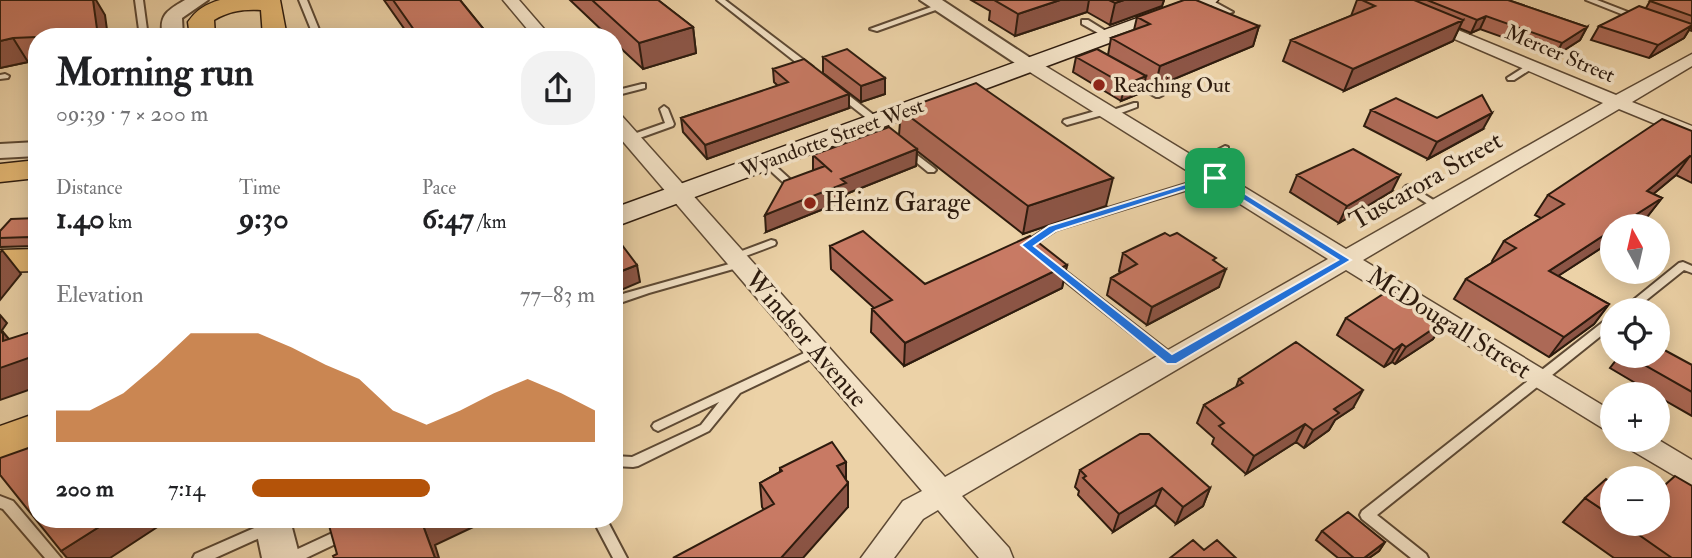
<!DOCTYPE html>
<meta charset="utf-8">
<style>
:root{--surface:#fff;--page:#f2f2f2;--text:#202124;--muted:#757577;--accent:#b45309}
body{margin:0;font-family:"IM FELL Double Pica",serif;background:var(--page);color:var(--text);height:100vh;display:flex;flex-direction:column;font-size:26px;white-space:nowrap}
*{box-sizing:border-box;margin:0}
p{font-size:23px;color:var(--muted)}
.icon{flex:none;width:38px;height:38px;fill:none;stroke:currentColor;stroke-width:2;stroke-linecap:round;stroke-linejoin:round}
.map{position:relative;flex:1;overflow:hidden}
.side{position:absolute;left:28px;top:28px;width:595px;height:500px;display:flex;flex-direction:column;background:var(--surface);border-radius:28px;box-shadow:0 4px 18px #0003}
.side>*{flex:none}
.needle{width:46px;rotate:352deg}
.fabs{position:absolute;left:1600px;top:214px;display:grid;gap:14px}
.fabs a{display:grid;place-items:center;width:70px;height:70px;border-radius:50%;background:var(--surface);box-shadow:0 4px 18px #0003;font-size:35px}
.pin{position:absolute;display:grid;place-items:center;width:60px;height:60px;color:#fff;margin:-30px;border-radius:14px;box-shadow:0 4px 10px #0006}
.round{display:grid;place-items:center;flex:none;width:74px;height:74px;border-radius:28px;background:var(--page)}
.summary{display:flex;align-items:center;justify-content:space-between;height:119px;padding:0 28px}
h1{font-size:38px;font-weight:700;line-height:52px}
.stats{display:grid;grid-template-columns:repeat(3,1fr);gap:10px;height:119px;padding:7px 28px}
.stats div{display:grid;align-content:center}
.stats b{font-size:30px;font-weight:700}
.stats small{font-size:19px;font-weight:400}
.stats p{font-size:19px}
.chart{height:196px;padding:14px 28px}
.chart p{display:flex;justify-content:space-between}
.chart svg{width:100%;height:126px;margin-top:7px;fill:var(--accent);opacity:.7}
ul{padding:0 28px;list-style:none;font-size:23px}
li{display:grid;grid-template-columns:112px 84px 1fr;align-items:center;height:52px}
li i{height:18px;border-radius:9px;background:var(--accent)}
.map>svg:first-child{display:block}
.lines{fill:none;stroke-linecap:round;stroke-linejoin:round}
.service-casing{stroke:#5d4934;stroke-width:4}
.minor-casing{stroke:#5d4934;stroke-width:3}
.tertiary-casing{stroke:#5d4934;stroke-width:4}
.secondary-casing{stroke:#2d1b0e;stroke-width:3}
.primary-casing{stroke:#2d1b0e;stroke-width:3}
.service{fill:#f3e2c6;fill-rule:evenodd}
.minor{fill:#f3e2c6;fill-rule:evenodd}
.tertiary{fill:#f3e2c6;fill-rule:evenodd}
.secondary{fill:#f3e2c6;fill-rule:evenodd}
.primary{fill:#e6b974;fill-rule:evenodd}
.wall{fill:#ac6956;stroke:#2d1b0e;stroke-width:2}
.shaded-wall{fill:#8c5546;stroke:#2d1b0e;stroke-width:2}
.building{fill:#c87a64;stroke:#2d1b0e;stroke-width:2}
.route{fill:#1a73e8;stroke:#fff;stroke-width:2;fill-rule:evenodd}
.poi-dot{fill:#8f2418;stroke:#f3e2c6;stroke-width:2.5}
.labels{text-anchor:middle;dominant-baseline:central;stroke-width:7;stroke-linejoin:round;paint-order:stroke}
.far-street-label{font-size:21px;fill:#2d1b0e;stroke:#f3e2c6}
.far-poi-label{font-size:21px;fill:#2d1b0e;stroke:#f3e2c6;text-anchor:start}
.street-label{font-size:26px;fill:#2d1b0e;stroke:#f3e2c6}
.poi-label{font-size:26px;fill:#2d1b0e;stroke:#f3e2c6;text-anchor:start}
</style>
<div class="map">
<svg width="1692" height="558" viewBox="0 0 1692 558">
<rect width="100%" height="100%" fill="#ecd2a7"/>
<filter id="stains"><feTurbulence type="fractalNoise" baseFrequency=".00286" numOctaves="4"/><feColorMatrix values="0 0 0 0 .2 0 0 0 0 .09 0 0 0 0 .02 0 0 0 .5 -.17"/></filter>
<radialGradient id="worn" r=".72"><stop offset=".6" stop-color="#630" stop-opacity="0"/><stop offset="1" stop-color="#630" stop-opacity=".3"/></radialGradient>
<g class="lines">
<g class="service-casing">
<path id="service" d="M135 0H143L148 37H140Z
M299 0H307L322 37H314Z
M717 0H725L813 67V71H807Z
M1202 0H1211L1233 12 1226 14Z
M1586 0H1597L1641 17 1634 19Z
M937 5 944 7 877 31 870 29Z
M1082 20H1088L1114 36 1107 38 1082 24Z
M1529 64H1532L1536 66 1514 80H1508L1507 78Z
M5 74 9 76 8 78 0 79V75Z
M1128 77H1134L1163 95 1159 97H1156L1128 81Z
M642 84H645V88L614 96V91Z
M836 90H842L880 120V124H874L836 94Z
M1134 103H1137V107L1113 116H1107L1106 114 1067 125 1063 122 1064 120 1106 108 1110 111Z
M664 106 668 109 674 124 673 126 634 140H628V136L665 123 660 109Z
M1225 146 1228 147V151L1196 167H1190L1188 165Z
M908 148 934 168 936 170 934 172H928L905 153V149Z
M766 159 769 160 792 181 794 183 792 185H786L763 164 761 162 763 160Z
M1215 175 1220 178 1218 180 1056 230 1033 245V249H1025L1021 245 1050 226Z
M1409 185 1440 204 1442 206 1440 208H1434L1406 190 1404 188 1406 186Z
M771 240 775 241 776 243 775 245 735 260 730 257 731 255Z
M740 261 744 262 745 264 744 266 649 293 614 305V297L626 293Z
M1683 262 1692 266V273L1684 270 1634 310H1621L1679 263Z
M1055 265 1059 266 1176 357 1178 360 1176 363H1168L1051 270 1050 268Z
M1612 317V327L1377 515 1426 554 1428 558H1411L1362 519 1360 515 1362 511 1608 318Z
M817 347 821 348 823 351 821 354 740 393 709 431 638 466 633 467 614 466V456L632 457 701 425 719 402 658 431 654 429 652 426 654 423Z
M0 496 13 501 61 558H45L3 509 0 508Z
M593 520H607L627 558H613Z
M268 522 273 524 275 528 273 532 215 558H193L195 554Z
M343 528 348 530 350 534 348 538 306 558H285L287 554Z"/>
</g>
<g class="minor-casing">
<path id="minor" d="M503 0H519L551 37H534Z
M1364 0H1385L1616 95 1692 54V66L1632 102 1692 126V139L1619 109 1363 260 1612 411V434L1346 270 962 496 1009 548 1013 558H979L938 510 923 519 894 558H861L903 501 922 491 614 131V114L621 115 945 477 1328 259 1025 69 1023 65 1025 61H1037L1346 249 1603 103Z
M1623 439H1657L1692 460V486L1626 447Z"/>
</g>
<g class="tertiary-casing">
<path id="tertiary" d="M185 0H208L182 18 183 37H163C158 15 168 10 185 0Z
M920 0H942L1041 65 1038 69H1024Z
M37 142V156L0 158V144Z
M254 520H290L300 558H262Z"/>
</g>
<g class="secondary-casing">
<path id="secondary" d="M1187 0H1218L1214 4 614 227V208Z"/>
</g>
<g class="primary-casing">
<path id="primary" d="M220 0H280L287 37H263L261 10C243 9 229 11 214 20L215 37H190L188 22C196 10 206 4 220 0Z
M37 160V178L0 182V164Z
M37 249V271L0 272V250Z
M37 413V446L0 460V426Z"/>
</g>
<use href="#service" class="service"/>
<use href="#minor" class="minor"/>
<use href="#tertiary" class="tertiary"/>
<use href="#secondary" class="secondary"/>
<use href="#primary" class="primary"/>
</g>
<path class="wall" d="M0 0 105 15 37 37V61L28 62 0 68Z
M384 0H460L490 37H410Z
M570 0H658L693 27 696 53 643 69 614 42V37H609Z
M971 0H1164L1162 6 1110 25 1087 12 1015 36 989 20 990 11Z
M1357 0H1508L1587 27 1580 40 1555 56 1480 29 1471 33 1459 28 1453 41 1344 91 1283 61 1291 40 1351 16Z
M1692 0V31L1689 30 1684 38 1649 58 1591 40 1599 26 1646 8 1650 1Z
M1137 17 1259 26 1253 46 1155 87 1145 81 1143 92 1121 101 1073 72 1076 57 1108 55 1111 38 1134 30Z
M823 57 885 78V94L861 102 823 73Z
M773 69 849 108 707 159 683 132 681 118 778 86 774 82Z
M901 110 1106 206 1023 234 917 151 916 166 846 194V200L766 232 813 171V155L899 135Z
M1371 110 1437 118 1483 129 1428 159 1364 126Z
M1692 131V183L1676 175 1653 194 1662 198 1647 217 1634 226H1612V241L1558 276 1609 304 1594 324 1549 357 1454 299 1466 279 1493 262 1492 261 1504 241 1541 218 1535 215 1548 195Z
M1297 175 1392 191 1339 223 1290 192Z
M37 218 35 246 0 247V231Z
M830 246 925 284 1067 265 1062 288 904 366 871 332 872 309 874 308 831 269Z
M1123 253 1215 262 1219 287 1147 325 1107 295 1111 278 1121 272 1119 271Z
M1346 318 1443 322 1433 339 1395 364 1392 362 1384 367 1337 335Z
M1620 355H1657L1692 365V416L1657 396V394H1654L1610 368Z
M1239 379 1353 408 1335 420 1329 430 1304 448 1296 442 1246 474 1212 444 1214 438 1197 423 1204 405 1236 387Z
M780 468 846 480 848 483V507L764 510 762 507 760 483 780 472Z
M1080 470 1210 488 1203 506 1176 524 1155 505 1113 532 1078 495 1079 491 1075 487Z
M1585 498 1612 516V523H1622L1692 558H1614L1563 522Z
M1322 531 1385 542 1379 551 1369 558H1338L1316 540Z"/>
<path class="shaded-wall" d="M93 0H96L105 15 108 37H96Z
M1060 0H1089L1087 12 1015 36 1018 14Z
M1124 0H1164L1162 6 1110 25 1115 3Z
M1486 16 1480 29 1471 33 1477 20Z
M1463 20 1453 41 1344 91 1353 69Z
M1692 25 1684 38 1649 58 1658 45Z
M1259 26 1253 46 1155 87 1160 66Z
M693 27 696 53 643 69 639 43Z
M1587 27 1580 40 1555 56 1562 43Z
M13 38 28 62 0 68V41Z
M1146 76 1143 92 1121 101 1125 85Z
M885 78V94L861 102V86Z
M849 94V108L707 159 705 145Z
M1492 113 1483 129 1428 159 1437 142Z
M917 149 916 166 846 194V200L766 232 765 215 841 179Z
M1690 156 1676 175 1633 211 1647 191Z
M1400 175 1392 191 1339 223 1347 206Z
M1113 178 1106 206 1023 234 1028 206Z
M1662 198 1647 217 1634 226H1618Z
M1612 230V241L1535 291 1549 271Z
M37 238V248L33 243Z
M2 250 21 274 0 300V253Z
M637 265 640 282 614 293V274Z
M1067 265 1062 288 904 366 905 343Z
M1226 269 1219 287 1147 325 1152 307Z
M1609 304 1594 324 1549 357 1564 337Z
M0 315 7 323 0 333Z
M1443 322 1433 339 1395 364 1406 347Z
M3 332 24 357 37 355V387L0 400V367Z
M1402 344 1392 362 1384 367 1394 350Z
M1363 390 1353 408 1335 420 1329 430 1304 448 1313 430 1334 409Z
M1305 424 1296 442 1246 474 1254 456Z
M846 462V485L848 483V507L803 558H781L837 466Z
M1162 488 1155 505 1113 532 1119 514Z
M1210 488 1203 506 1176 524 1183 507Z
M110 520H168L110 558H67L61 551Z
M421 520H488L435 545 439 558H435Z
M1385 542 1379 551 1369 558H1364Z"/>
<path class="building" d="M0 0H93L98 36 37 37 13 38 0 41Z
M393 0H460L490 37H419Z
M592 0H658L693 27 639 43Z
M994 0H1060L1018 14Z
M1109 0H1124L1115 3Z
M1184 0H1196L1259 26 1160 66 1111 38 1150 24 1137 17Z
M1362 0H1414L1463 20 1353 69 1291 40 1375 6Z
M1427 0H1508L1587 27 1562 43 1486 16 1477 20Z
M1652 0H1692V16L1650 1Z
M1639 6 1692 24V25L1658 45 1599 26Z
M847 49 885 78 861 86 823 57Z
M1097 49 1146 76 1125 85 1076 57Z
M804 59 849 94 705 145 681 118 788 82 773 69Z
M976 83 1113 178 1028 206 901 110Z
M1482 95 1492 113 1437 142 1371 110 1396 98 1437 118Z
M1662 119 1692 131V157L1690 156 1647 191 1662 198 1618 226H1612V230L1549 271 1609 304 1564 337 1466 279 1516 248 1504 241 1564 204 1548 195Z
M889 127 917 149 841 179 846 183 765 215 784 181 825 166 832 172 813 155Z
M1353 149 1400 175 1347 206 1297 175Z
M37 218V238L33 243 30 237 0 238V231L11 219Z
M863 231 925 284 1030 236 1067 265 905 343 872 309 892 300 830 246Z
M1165 233 1170 236 1177 233 1216 258 1213 260 1226 269 1152 307 1111 278 1137 264 1123 253Z
M619 241 637 265 614 274V242Z
M1391 289 1443 322 1406 347 1402 344 1394 350 1346 318Z
M37 330V355L0 368V333L3 332V341Z
M1296 342 1363 390 1334 409 1339 413 1313 430 1305 424 1254 456 1219 426 1224 423 1204 405 1243 383 1239 379Z
M1657 346 1692 365V392L1627 355H1657Z
M1140 434H1149L1210 488 1183 507 1162 488 1119 514 1083 478 1086 476 1080 470Z
M832 442 846 462 837 466 848 483 781 558H673L774 504 760 483 782 471 780 468Z
M37 445V520H110L61 551 0 475V458Z
M1675 476 1692 486V558H1672L1622 523H1657V492Z
M1606 479 1612 483V516L1585 498Z
M1348 512 1385 542 1364 558H1354L1322 531Z
M334 520H421L435 558H334L333 556 337 554 328 522Z
M1193 540 1204 550 1217 540 1236 558H1170Z"/>
<path class="route" d="M1215 175 1351 260 1176 364H1167L1021 245 1049 226ZM1213 181 1338 260 1172 354 1034 246 1056 231Z"/>
<g class="poi-dot">
<circle cx="1099" cy="85" r="7"/>
<circle cx="810" cy="203" r="7"/>
</g>
<g class="labels">
<g class="far-street-label">
<text transform="translate(1560 54) rotate(23)">Mercer Street</text>
<text transform="translate(832 138) rotate(-20)">Wyandotte Street West</text>
</g>
<g class="far-poi-label">
<text x="1113" y="85">Reaching Out</text>
</g>
<g class="street-label">
<text transform="translate(1426 181) rotate(-30)">Tuscarora Street</text>
<text transform="translate(1449 323) rotate(32)">McDougall Street</text>
<text transform="translate(806 339) rotate(49)">Windsor Avenue</text>
</g>
<g class="poi-label">
<text x="824" y="203">Heinz Garage</text>
</g>
</g>
<rect width="100%" height="100%" filter="url(#stains)"/>
<rect width="100%" height="100%" fill="url(#worn)"/>
</svg>
<div class="fabs">
<a><svg class="needle" viewBox="-14 -14 28 28"><path d="M0-13l5 13h-10z" fill="#e53935"/><path d="M0 13l5-13h-10z" fill="#757577"/></svg></a>
<a><svg class="icon" aria-label="locate" viewBox="0 0 24 24"><circle cx="12" cy="12" r="6"/><path d="M12 2v4M12 18v4M2 12h4M18 12h4"/></svg></a>
<a>+</a>
<a>−</a>
</div>
<div class="pin" style="left:1215px;top:178px;background:#1e9e55"><svg class="icon" aria-label="arrive" viewBox="0 0 24 24"><path d="M6 21V4h12l-3 4 3 4H6"/></svg></div>
<section class="side">
<div class="summary"><div><h1>Morning run</h1><p>09:39 · 7 × 200 m</p></div><a class="round"><svg class="icon" aria-label="share" viewBox="0 0 24 24"><path d="M12 15V3M7 8l5-5 5 5M5 13v7h14v-7"/></svg></a></div>
<div class="stats">
<div><p>Distance</p><b>1.40<small> km</small></b></div>
<div><p>Time</p><b>9:30</b></div>
<div><p>Pace</p><b>6:47<small> /km</small></b></div>
</div>
<div class="chart"><p><span>Elevation</span>77–83 m</p>
<svg viewBox="0 0 160 44" preserveAspectRatio="none"><path d="M0 44V33L10 33L20 27L30 17L40 6L50 6L60 6L70 11L80 17L90 22L100 33L110 38L120 33L130 27L140 22L150 27L160 33V44z"/></svg>
</div>
<ul>
<li><b>200 m</b>7:14<i style="width:52%"></i></li>
</ul>
</section>
</div>
